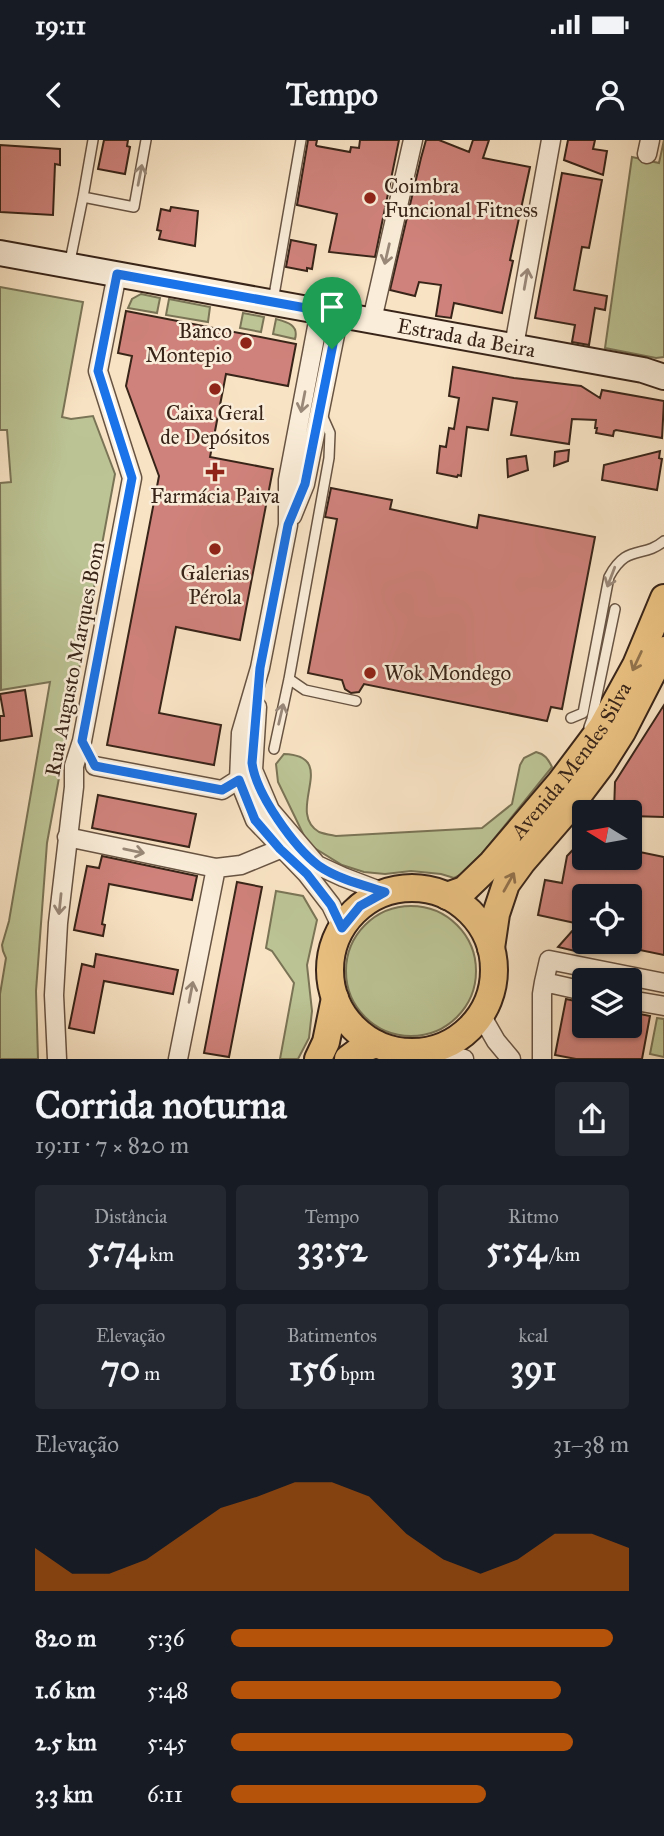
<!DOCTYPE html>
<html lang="pt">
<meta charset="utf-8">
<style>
:root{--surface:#171b24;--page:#242831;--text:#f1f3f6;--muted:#9ea1a6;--accent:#b45309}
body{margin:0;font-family:"IM FELL Great Primer",serif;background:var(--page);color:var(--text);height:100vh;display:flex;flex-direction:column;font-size:26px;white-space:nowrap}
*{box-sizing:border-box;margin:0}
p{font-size:23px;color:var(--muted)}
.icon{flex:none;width:38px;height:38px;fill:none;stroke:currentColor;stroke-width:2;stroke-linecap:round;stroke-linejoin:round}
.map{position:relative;height:919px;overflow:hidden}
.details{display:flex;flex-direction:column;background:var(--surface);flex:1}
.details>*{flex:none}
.needle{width:46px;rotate:281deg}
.controls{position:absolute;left:572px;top:660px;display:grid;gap:14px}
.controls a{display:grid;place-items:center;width:70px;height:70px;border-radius:7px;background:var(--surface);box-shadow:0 2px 5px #0004;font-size:35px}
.pin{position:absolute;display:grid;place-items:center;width:60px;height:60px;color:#fff;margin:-72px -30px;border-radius:50% 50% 50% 0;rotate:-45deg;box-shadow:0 0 7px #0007}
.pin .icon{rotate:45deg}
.round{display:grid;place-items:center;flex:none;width:74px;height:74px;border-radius:7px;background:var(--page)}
.summary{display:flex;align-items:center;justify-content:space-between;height:119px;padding:0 35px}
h1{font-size:38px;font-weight:700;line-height:52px}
.metrics{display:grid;grid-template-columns:repeat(3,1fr);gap:10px;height:119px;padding:7px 35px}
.metrics div{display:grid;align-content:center;border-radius:7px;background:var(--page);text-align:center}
.metrics b{font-size:35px;font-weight:700}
.metrics small{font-size:19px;font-weight:400}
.metrics p{font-size:19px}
.chart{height:196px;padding:14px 35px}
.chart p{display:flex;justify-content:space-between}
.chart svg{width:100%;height:126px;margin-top:7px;fill:var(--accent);opacity:.7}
ul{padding:0 35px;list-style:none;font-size:23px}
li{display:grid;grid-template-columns:112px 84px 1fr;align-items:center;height:52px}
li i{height:18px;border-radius:9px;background:var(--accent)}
.status{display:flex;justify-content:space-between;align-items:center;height:49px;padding:0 35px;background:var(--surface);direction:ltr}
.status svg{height:19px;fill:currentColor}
header{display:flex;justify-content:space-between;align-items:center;height:91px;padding:0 35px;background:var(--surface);font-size:32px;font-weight:700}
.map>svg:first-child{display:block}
.green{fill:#bcc495;stroke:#7a7456;stroke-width:2}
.building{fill:#cf827b;stroke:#382418;stroke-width:2}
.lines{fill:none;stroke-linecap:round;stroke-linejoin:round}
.lane-casing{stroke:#685443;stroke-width:12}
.street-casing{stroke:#685443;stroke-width:21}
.secondary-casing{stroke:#382418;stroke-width:28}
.primary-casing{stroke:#382418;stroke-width:30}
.lane{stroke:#faedd9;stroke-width:9}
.street{stroke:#faedd9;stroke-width:18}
.secondary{stroke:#faedd9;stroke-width:24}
.primary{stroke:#ecc282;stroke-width:26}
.oneway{stroke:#998878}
.oneway2{stroke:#92734d}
.route-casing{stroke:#fff;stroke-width:14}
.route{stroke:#1a73e8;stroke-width:9}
.poi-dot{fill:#8f2418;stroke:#faedd9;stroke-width:2.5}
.labels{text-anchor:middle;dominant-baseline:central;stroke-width:5;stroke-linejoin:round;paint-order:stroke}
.poi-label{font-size:21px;fill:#382418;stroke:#faedd9}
.street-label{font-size:21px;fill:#382418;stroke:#faedd9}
</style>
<div class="status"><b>19:11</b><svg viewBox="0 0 49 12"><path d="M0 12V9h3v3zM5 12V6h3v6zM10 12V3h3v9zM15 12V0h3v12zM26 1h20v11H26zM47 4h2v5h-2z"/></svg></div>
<header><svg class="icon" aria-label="back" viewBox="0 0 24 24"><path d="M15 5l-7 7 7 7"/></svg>Tempo<svg class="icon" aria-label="person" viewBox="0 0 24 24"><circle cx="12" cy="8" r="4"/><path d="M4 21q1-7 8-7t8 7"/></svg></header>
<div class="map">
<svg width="664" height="919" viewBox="0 0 664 919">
<rect width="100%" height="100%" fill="#f8e3c4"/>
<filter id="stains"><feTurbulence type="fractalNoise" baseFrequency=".00286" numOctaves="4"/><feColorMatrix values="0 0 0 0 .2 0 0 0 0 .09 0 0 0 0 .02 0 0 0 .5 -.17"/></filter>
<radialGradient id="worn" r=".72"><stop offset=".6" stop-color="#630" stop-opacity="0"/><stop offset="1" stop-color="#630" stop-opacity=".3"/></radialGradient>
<path class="green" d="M664 0V217L656 218 605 208 632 17 659 23Z
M0 147 83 162 62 277 71 279 93 276 115 334 47 703 36 851 38 919H0V854L6 818 3 811 2 805 9 781 50 542 1 550 0 343 11 342 7 290H0Z
M141 154 160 158 157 173 128 168 132 159Z
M169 159 210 167 208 182 166 175Z
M243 173 264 177 261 192 240 188Z
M276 179C287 182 299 185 295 199L273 194Z
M536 612C545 614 548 619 552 627L468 731 454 738 441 734 411 731 385 734 364 732 342 725 308 704 278 642 276 624 284 614C341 616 284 671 319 692 324 694 331 695 336 696L482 688 512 664 520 625 524 618Z
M276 751 303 756 317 780 307 825 312 871 309 898 298 919H280L294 843 272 811 266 808Z
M346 831a65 65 0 1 1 130 0a65 65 0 1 1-130 0Z
M657 878 664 879V917L650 914Z"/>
<path class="building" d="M104 0H128L127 6 130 7 125 34 98 29Z
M308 0H317L316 5 317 6 350 12 351 7 359 8 360 0H399L375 117 329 112 337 74 297 65Z
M426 0H439L469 12 473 0H489L483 18 530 27 510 120 513 121 502 173 454 163 451 178 436 176 441 145 419 142 415 156 390 150 421 18Z
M568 0H595L593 9 607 11 603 35 564 20Z
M0 5 60 9V25L55 24 53 75 0 72Z
M562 33 602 40 589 108 582 107 574 150 607 156 605 170 595 168 589 205 572 202 575 185 535 178Z
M171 67 198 71 195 106 159 99 161 91 157 90 161 69 170 71Z
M291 100 316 105 312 129 307 128V131L286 127Z
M126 171 296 204 288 246 226 234 210 317 273 329 240 500 176 487 159 573 221 585 214 625 107 605 159 336 126 246 132 216 118 213Z
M453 227 514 238 581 246 600 258 602 250 664 261 662 298 616 290 614 291 613 296 596 293 597 288H595L596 280 572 279 569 304 511 295 517 262 493 258 488 290 467 287 461 336 458 335 457 337 437 333 440 306 446 307 449 288 454 289 459 258 449 256Z
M569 310 568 321 554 326 555 312Z
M660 311 659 318 662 319 657 350 602 340 604 325Z
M526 316 528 330 508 337 507 319Z
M331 348 392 360 390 369 477 388 479 375 595 397 562 569 551 567 547 581 364 544 359 552 351 553 345 549 342 540 308 533 337 379 325 377Z
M25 550 32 596 0 601V576H4L0 554Z
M664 565V677L630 676V672H614L615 642Z
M98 655 196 674 189 707 92 688Z
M584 698V718H630V710L664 717V815L630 808V756H584V785L538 775 545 740 562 743 567 716Z
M102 716 197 736 192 760 109 744 102 784 105 785 103 796 74 790 87 726 99 728Z
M237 742 262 747 229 917 204 913Z
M573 790 582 802 581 808 575 811 558 807Z
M96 814 178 830 173 854 104 841 94 893 69 888 82 824 94 827Z
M566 859 584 863V886H630V872L650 876 642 919H576L555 915Z"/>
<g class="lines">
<g class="lane-casing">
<path id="lane" d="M83 57 134 67 146 0
M69 126 83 57 93 0
M273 161 301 0
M289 539 305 550 356 561
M571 578 583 573 609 437C627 403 643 419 664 401
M589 587 592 579 615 469
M274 609 289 539 329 318 330 293 322 275"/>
</g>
<g class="street-casing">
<path id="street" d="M647 14 650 0
M320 171 288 340V385L260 528 241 593 239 640 255 680 307 734 331 765 342 788
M372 180 413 0
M514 206 551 0
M292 376 305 344 339 175
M257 567 253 630 270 670 317 725 343 737 385 753
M95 626 222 650 247 634
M67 697 216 728 241 725 280 709 291 706
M584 851 544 842 549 820 664 843
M630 860 664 866
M481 875 496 901 511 919
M432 910 464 919
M57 919 54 855 58 783 74 647V626L82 601 132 338 98 231 117 134
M178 919 216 728
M542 919V854L544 842"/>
</g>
<g class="secondary-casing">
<g id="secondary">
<path id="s1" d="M0 113 643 230 664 237"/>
</g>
</g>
<g class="primary-casing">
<g id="primary">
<circle cx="412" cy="830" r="82"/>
<path id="s2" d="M447 756 464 750 492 723 560 643 602 587 636 525 664 458"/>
<path d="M491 808 496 774 506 744 522 722 567 670 601 625 622 592 664 510"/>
<path d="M318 919 326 902 335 858"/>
<path d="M348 919 360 910 376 904"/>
</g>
</g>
<use href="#lane" class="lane"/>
<use href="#street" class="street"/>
<use href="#secondary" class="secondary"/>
<use href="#primary" class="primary"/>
</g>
<defs><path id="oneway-shaft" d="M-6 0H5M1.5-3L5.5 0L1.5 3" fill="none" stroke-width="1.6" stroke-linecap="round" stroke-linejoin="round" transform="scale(1.75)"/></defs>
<g class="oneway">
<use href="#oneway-shaft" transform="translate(140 35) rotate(-79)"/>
<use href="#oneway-shaft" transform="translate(387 114) rotate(103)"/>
<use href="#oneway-shaft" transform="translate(526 139) rotate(-80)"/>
<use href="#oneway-shaft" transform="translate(303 262) rotate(101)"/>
<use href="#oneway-shaft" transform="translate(611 437) rotate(111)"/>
<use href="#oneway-shaft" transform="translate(281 574) rotate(-77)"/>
<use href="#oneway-shaft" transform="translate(134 711) rotate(12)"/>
<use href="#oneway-shaft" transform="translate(60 764) rotate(96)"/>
<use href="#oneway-shaft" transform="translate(191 852) rotate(-79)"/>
</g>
<g class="oneway2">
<use href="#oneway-shaft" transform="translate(637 521) rotate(115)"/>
<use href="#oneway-shaft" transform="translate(509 742) rotate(-61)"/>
</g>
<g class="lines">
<g class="route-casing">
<path id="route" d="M117 134 339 174 305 344 288 385 281 421 260 528 252 623C256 654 294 707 319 726 338 739 363 745 385 752L360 766 342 788 331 765 307 734 280 709 255 680 239 640 222 650 95 626 82 601 132 338 98 231Z"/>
</g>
<use href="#route" class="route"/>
</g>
<g class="poi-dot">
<circle cx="370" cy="58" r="7"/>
<circle cx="246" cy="203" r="7"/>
<circle cx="215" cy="249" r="7"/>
<path d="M211.5 321.5h7v7h7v7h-7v7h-7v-7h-7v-7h7z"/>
<circle cx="215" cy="409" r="7"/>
<circle cx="370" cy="533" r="7"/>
</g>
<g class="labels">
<g class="poi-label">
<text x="384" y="46" text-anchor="start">Coimbra<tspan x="384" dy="24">Funcional Fitness</tspan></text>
<text x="232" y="191" text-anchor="end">Banco<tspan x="232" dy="24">Montepio</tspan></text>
<text x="215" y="273">Caixa Geral<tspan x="215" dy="24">de Depósitos</tspan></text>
<text x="215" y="356">Farmácia Paiva</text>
<text x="215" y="433">Galerias<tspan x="215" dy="24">Pérola</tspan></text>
<text x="384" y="533" text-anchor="start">Wok Mondego</text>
</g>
<g class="street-label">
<text stroke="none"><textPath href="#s1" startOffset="474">Estrada da Beira</textPath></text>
<text transform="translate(75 519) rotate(-79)">Rua Augusto Marques Bom</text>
<text stroke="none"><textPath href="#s2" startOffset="187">Avenida Mendes Silva</textPath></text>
</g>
</g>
<rect width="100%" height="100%" filter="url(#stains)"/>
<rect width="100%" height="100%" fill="url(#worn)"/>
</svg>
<div class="controls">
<a><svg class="needle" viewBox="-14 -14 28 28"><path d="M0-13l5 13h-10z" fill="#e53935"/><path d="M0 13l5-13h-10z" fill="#9ea1a6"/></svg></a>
<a><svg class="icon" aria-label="locate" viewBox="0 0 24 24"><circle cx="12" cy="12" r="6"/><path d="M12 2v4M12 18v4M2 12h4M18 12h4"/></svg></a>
<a><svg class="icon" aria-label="layers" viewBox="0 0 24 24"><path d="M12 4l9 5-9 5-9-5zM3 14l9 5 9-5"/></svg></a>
</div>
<div class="pin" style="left:332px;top:209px;background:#1e9e55"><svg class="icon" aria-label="arrive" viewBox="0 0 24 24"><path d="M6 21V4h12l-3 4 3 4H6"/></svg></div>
</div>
<section class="details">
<div class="summary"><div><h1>Corrida noturna</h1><p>19:11 · 7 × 820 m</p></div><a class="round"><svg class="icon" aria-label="share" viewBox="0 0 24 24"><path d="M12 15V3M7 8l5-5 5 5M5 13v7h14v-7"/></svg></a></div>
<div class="metrics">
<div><p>Distância</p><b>5.74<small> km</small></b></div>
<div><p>Tempo</p><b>33:52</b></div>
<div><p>Ritmo</p><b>5:54<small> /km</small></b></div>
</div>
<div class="metrics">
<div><p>Elevação</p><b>70<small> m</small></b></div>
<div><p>Batimentos</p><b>156<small> bpm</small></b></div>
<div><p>kcal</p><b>391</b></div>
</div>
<div class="chart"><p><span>Elevação</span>31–38 m</p>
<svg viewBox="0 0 160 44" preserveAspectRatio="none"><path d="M0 44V29L10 38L20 38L30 33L40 24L50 15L60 11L70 6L80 6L90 11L100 24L110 33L120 38L130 33L140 24L150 24L160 29V44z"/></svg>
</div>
<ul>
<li><b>820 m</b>5:36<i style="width:96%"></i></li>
<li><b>1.6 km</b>5:48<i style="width:83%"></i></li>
<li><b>2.5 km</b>5:45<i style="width:86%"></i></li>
<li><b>3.3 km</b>6:11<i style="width:64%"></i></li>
</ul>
</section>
